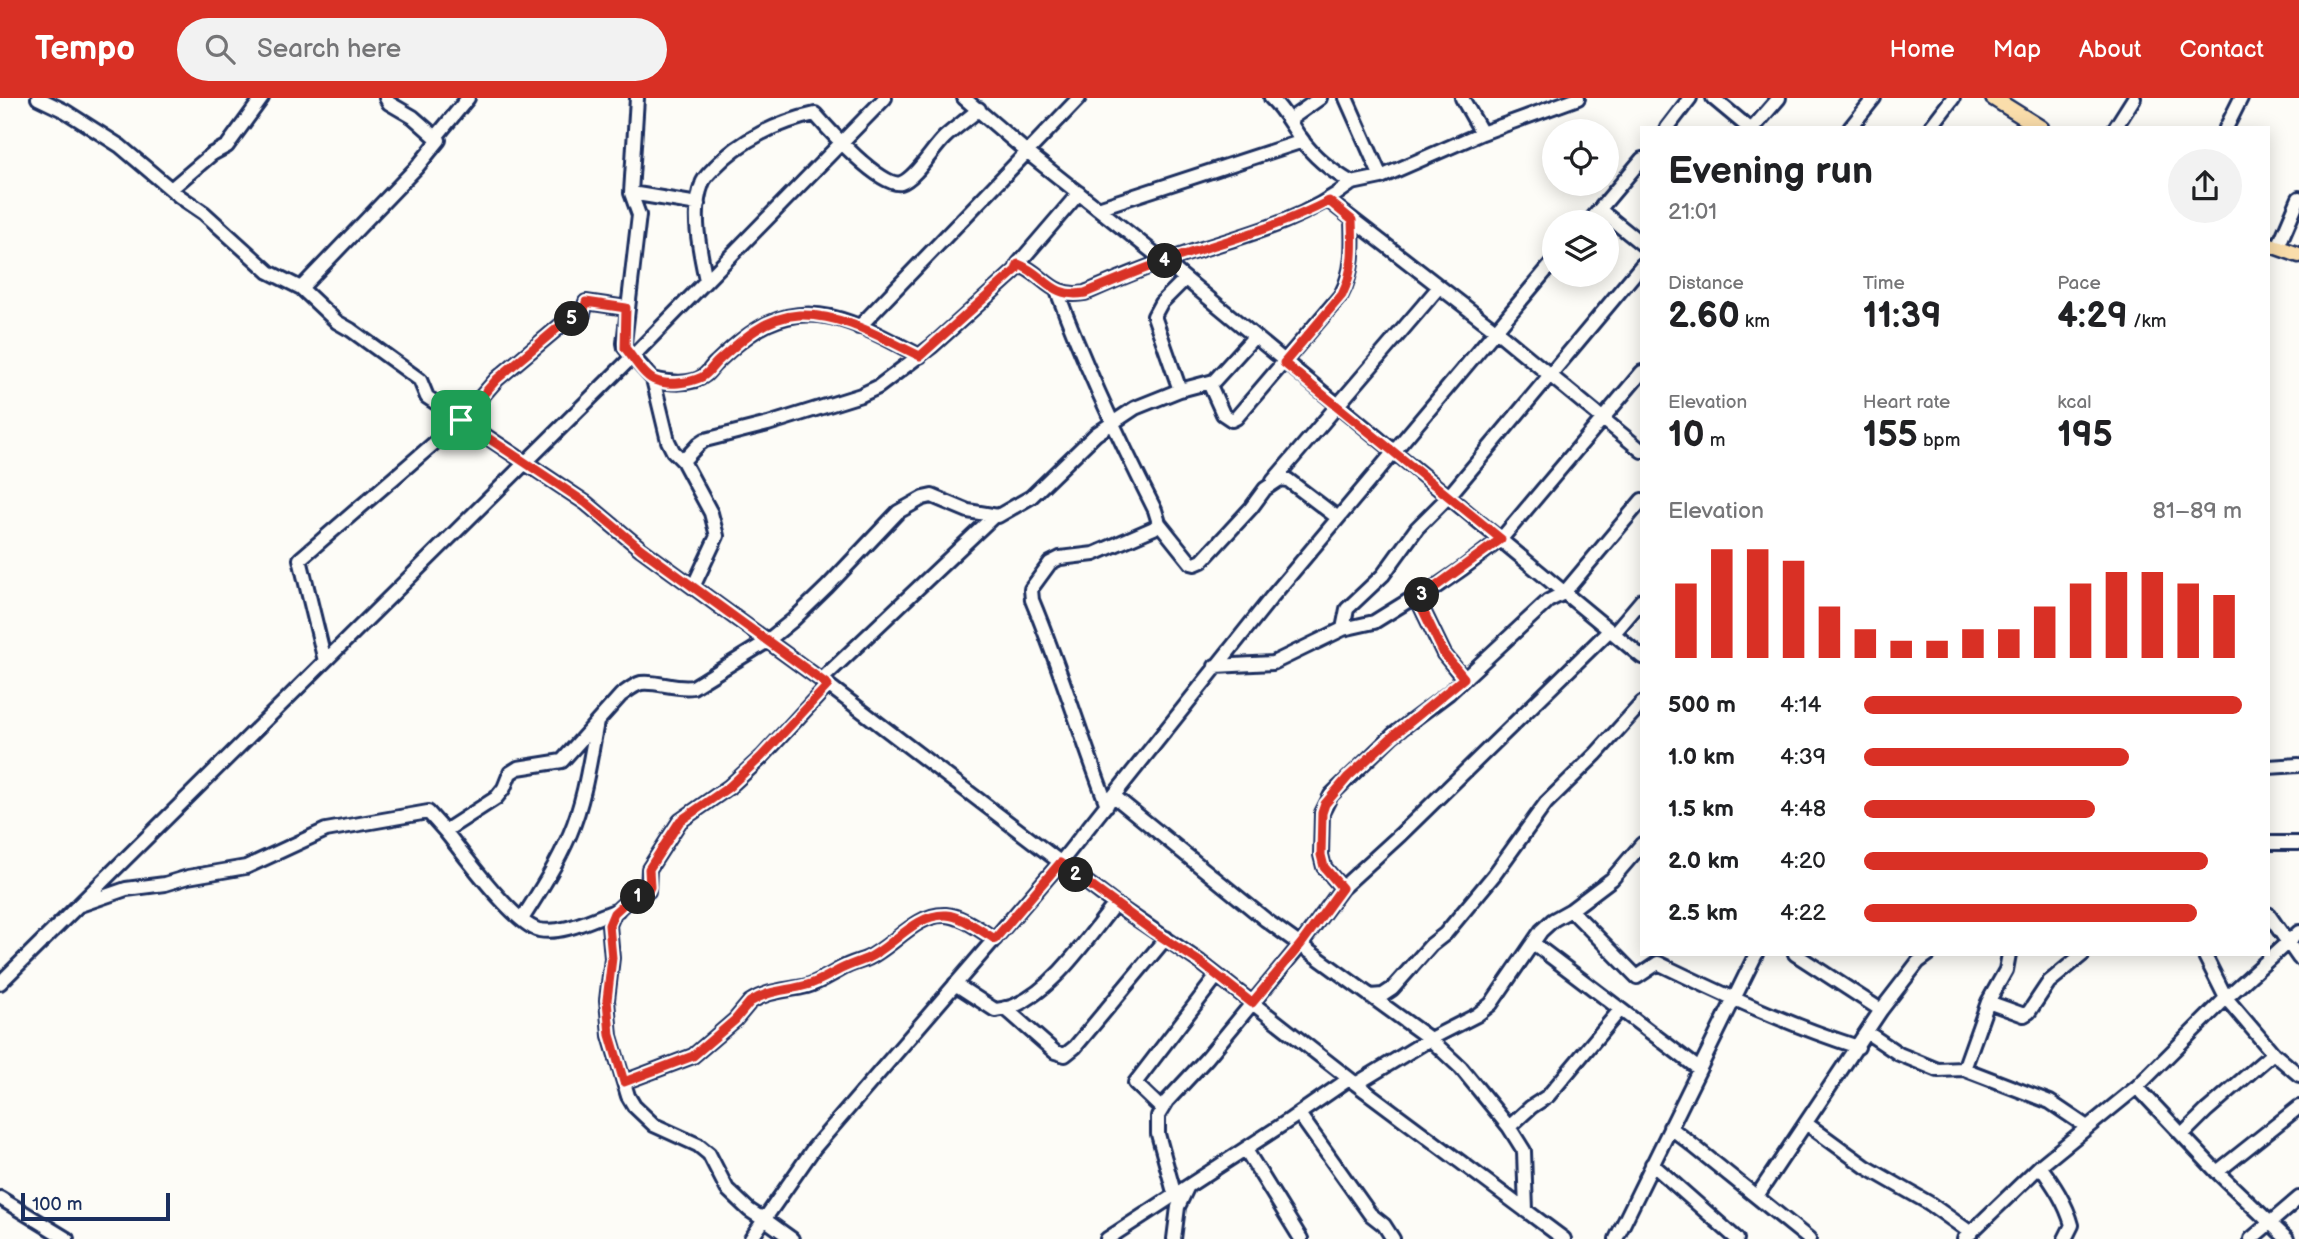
<!DOCTYPE html>
<meta charset="utf-8">
<style>
:root{--surface:#fff;--page:#f2f2f2;--text:#202124;--muted:#757577;--accent:#d93025}
body{margin:0;font-family:"Balsamiq Sans",sans-serif;background:var(--page);color:var(--text);height:100vh;display:flex;flex-direction:column;font-size:26px;white-space:nowrap}
*{box-sizing:border-box;margin:0}
p{font-size:23px;color:var(--muted)}
.icon{flex:none;width:38px;height:38px;fill:none;stroke:currentColor;stroke-width:2;stroke-linecap:round;stroke-linejoin:round}
.map{position:relative;flex:1;overflow:hidden}
.panel{position:absolute;left:1640px;top:28px;width:630px;height:830px;display:flex;flex-direction:column;background:var(--surface);border-radius:0px;box-shadow:0 4px 18px #0003}
.panel>*{flex:none}
.controls{position:absolute;left:1542px;top:21px;display:grid;gap:14px}
.controls a{display:grid;place-items:center;width:77px;height:77px;border-radius:50%;background:var(--surface);box-shadow:0 4px 18px #0003;font-size:35px}
.scale{position:absolute;left:21px;bottom:18px;width:149px;box-sizing:border-box;padding-left:7px;border:4px solid #1b2f5e;border-top:0;font-size:19px;line-height:24px;white-space:nowrap;color:#1b2f5e;-webkit-text-stroke:5px #fdfcf7;paint-order:stroke}
.pin{position:absolute;display:grid;place-items:center;width:60px;height:60px;color:#fff;margin:-30px;border-radius:14px;box-shadow:0 4px 10px #0006}
.km{position:absolute;width:35px;height:35px;margin:-18px;border-radius:50%;background:#222;color:#fff;font-size:19px;line-height:35px;text-align:center}
.round{display:grid;place-items:center;flex:none;width:74px;height:74px;border-radius:37px;background:var(--page)}
.head{display:flex;align-items:center;justify-content:space-between;height:119px;padding:0 28px}
h1{font-size:38px;font-weight:700;line-height:52px}
.figures{display:grid;grid-template-columns:repeat(3,1fr);gap:10px;height:119px;padding:7px 28px}
.figures div{display:grid;align-content:center}
.figures b{font-size:35px;font-weight:700}
.figures small{font-size:19px;font-weight:400}
.figures p{font-size:19px}
.chart{height:196px;padding:14px 28px}
.chart p{display:flex;justify-content:space-between}
.chart svg{width:100%;height:126px;margin-top:7px;stroke:var(--accent);stroke-width:6}
ul{padding:0 28px;list-style:none;font-size:23px}
li{display:grid;grid-template-columns:112px 84px 1fr;align-items:center;height:52px}
li i{height:18px;border-radius:9px;background:var(--accent)}
header{display:flex;align-items:center;gap:42px;box-sizing:border-box;height:98px;padding:0 35px;background:var(--accent);color:#fff}
header strong{font-size:33px}
nav{display:flex;gap:38px;margin-inline-start:auto;font-size:24px}
.search{width:490px;height:63px;background:var(--page);display:flex;align-items:center;gap:18px;box-sizing:border-box;padding:0 24px;border-radius:38px;color:var(--muted);font-size:26px}
.map>svg:first-child{display:block}
.lines{fill:none;stroke-linecap:round;stroke-linejoin:round}
.minor-casing{stroke:#1b2f5e;stroke-width:18}
.major-casing{stroke:#1b2f5e;stroke-width:19}
.minor{stroke:#fdfcf7;stroke-width:12}
.major{stroke:#faddab;stroke-width:14}
.route-casing{stroke:#fff;stroke-width:14}
.route{stroke:#d93025;stroke-width:9}
</style>
<header>
<strong>Tempo</strong>
<div class="search"><svg class="icon" aria-label="search" viewBox="0 0 24 24"><circle cx="10" cy="10" r="6"/><path d="M15 15l6 6"/></svg>Search here</div>
<nav><a>Home</a><a>Map</a><a>About</a><a>Contact</a></nav>
</header>
<div class="map">
<svg width="2299" height="1141" viewBox="0 0 2299 1141">
<rect width="100%" height="100%" fill="#fdfcf7"/>
<filter id="ink" filterUnits="userSpaceOnUse"><feTurbulence type="fractalNoise" baseFrequency=".0143" numOctaves="2"/><feDisplacementMap in="SourceGraphic" scale="14" xChannelSelector="R" yChannelSelector="G"/><feConvolveMatrix kernelMatrix="1 2 1 2 8 2 1 2 1" color-interpolation-filters="sRGB"/></filter>
<g filter="url(#ink)">
<g class="lines">
<g class="minor-casing">
<path id="minor" d="M38 0 65 13 120 48 179 98 204 115 269 174 301 190 337 224 351 232 420 282 427 299 586 405 641 451 828 587 1115 806 1200 864 1356 986 1564 1141
M637 0 631 95 639 117 624 245 625 250 653 281 668 343 673 353 683 363 711 415 717 438 694 487
M964 0 1028 55 1164 163 1642 559
M1271 0C1283 11 1291 27 1301 41 1314 59 1333 74 1352 85L1381 79 1482 35 1578 0
M1346 0 1381 79
M1462 0 1482 35
M1713 0 1749 30
M1289 22 1320 0
M1667 30 1690 0
M1753 30 1779 0
M1850 30 1874 0
M1930 30 1953 0
M2115 30 2134 0
M2226 30 2241 0
M436 39 468 0
M171 91 212 56 227 48 262 0
M631 95 698 106
M1329 103 1494 231 1642 353
M1098 110 1303 43 1300 39
M1600 112 1642 146
M1589 124 1642 61
M2278 149 2299 100
M1018 166 1079 95
M706 182C700 154 691 114 702 86 704 79 711 74 715 69 741 42 778 24 815 16 828 31 882 91 901 85 916 80 933 50 945 39 956 29 968 21 979 11
M301 190 417 69 439 42 413 19 389 5 386 0
M1057 193C1085 269 1119 341 1155 412L1159 425 1191 465 1195 466 1202 463 1251 410 1265 391 1280 381 1288 382 1338 420
M859 229 1079 0
M653 281C668 285 692 288 705 277 709 274 712 268 716 265 749 233 782 208 831 219 862 226 892 244 920 258
M1209 285 1223 316 1232 322 1236 320 1341 197C1354 173 1353 148 1352 122
M1180 292 1154 218 1161 205 1185 181
M683 363 699 346 705 342 768 326 861 297 878 289 932 248 1016 172 1018 166C1045 176 1050 201 1085 195 1111 184 1138 172 1165 163 1231 140 1295 129 1352 85
M1273 383 1439 189
M1416 498 1444 556 1464 581
M1343 531 1347 511 1383 477 1417 430 1448 399 1642 167
M1614 535 1642 502
M325 563 300 461 461 322 497 281 566 223 575 219 582 220 586 204 627 210
M1215 568 1273 565 1343 531 1374 524 1416 498 1424 497 1463 470 1501 441 1642 274
M821 582 994 418
M2268 669 2299 667
M1114 698 1266 822 1430 941 1461 970 1509 1029 1531 1009 1548 998 1620 912
M1107 707C1081 639 1060 569 1032 502L1031 491 1050 465 1060 460 1094 456 1154 430 1159 425
M445 733C463 755 514 826 539 832 564 837 595 819 618 812
M2268 745H2299
M1342 790 1324 769 1321 757 1322 715 1331 697 1393 637 1449 595 1548 503 1564 495 1642 402
M80 807 126 791 165 786 188 779 246 769 326 732 428 714 445 733 496 700 504 690 510 675 518 670 562 663 621 597C627 593 634 587 641 585 658 583 676 592 693 589L766 544 793 522 827 489 898 414 923 400 932 398 968 413 998 418 1031 399 1096 336 1135 310 1180 292 1214 283 1254 239
M1571 812 1637 879 1658 865C1724 897 1789 927 1858 949
M2268 816 2299 860
M522 821C540 793 557 766 570 736 585 701 590 661 597 624
M1533 845 1699 971
M1795 856 1881 912
M2009 856 2006 872 1988 904 2024 917 2029 914 2049 884 2083 856
M2204 856 2226 900 2273 955 2299 977
M0 885 632 259 885 0
M955 886 995 912C1002 911 1010 910 1016 907 1056 889 1088 839 1115 806
M1370 898 1383 897 1392 891 1431 847 1445 836 1494 777 1546 705 1596 656 1642 605
M1005 910 1055 954 1065 957 1075 949 1166 840
M1868 935 1899 956 1938 972 1964 971 2050 1004 2087 1029
M1964 971 1988 904
M624 984 693 958 735 922 750 904C768 892 786 893 807 888 819 884 830 877 841 871 849 866 858 864 866 861 892 850 916 815 946 817 962 818 981 833 995 841
M1356 986 1430 941 1477 917 1491 906 1541 833 1553 822 1571 812 1612 781 1642 746
M2137 989 2217 1074 2287 1141
M1162 1011 1135 985 1217 878
M1299 1016 1370 1116 1384 1127 1393 1141
M1807 1026 1866 1069 1929 1105 1971 1135
M1509 1029 1524 1053 1526 1113
M1670 1029 1809 1141
M2182 1037 2206 1013 2273 955
M1246 1052 1301 1141
M1652 1066 1737 1141
M2040 1068C2053 1086 2066 1105 2072 1127L2065 1141
M2217 1074 2299 1009
M1175 1098 1158 1036V1018L1167 1003 1207 960 1301 846 1342 790 1400 737 1610 532
M1757 1098 1881 912 1918 864 1929 856
M0 1100 67 1141
M751 1141 766 1119 758 1118 749 1112 727 1091 709 1056 698 1047 654 1027 634 1008 628 998 610 938 607 902 612 860 609 827 614 815 627 803 648 793 649 771 680 723 729 689 762 659 828 587
M792 1141 767 1123 766 1119 814 1050 1060 765 1271 500 1554 163
M1107 1141 1291 1021 1349 981
M1174 1141 1178 1109 1187 1090
M1616 1141 1756 856
M1964 1141 2040 1068 2137 989 2226 900 2299 834
M2251 1141 2299 1100"/>
</g>
<g class="major-casing">
<path id="major" d="M1993 0 2041 30
M2268 146 2299 157"/>
</g>
<use href="#minor" class="minor"/>
<use href="#major" class="major"/>
</g>
</g>
<g class="lines" filter="url(#ink)">
<g class="route-casing">
<path id="route" d="M1329 103 1352 122C1353 148 1354 173 1342 197L1284 265 1501 441 1424 497 1416 498 1444 556 1464 580 1393 638 1348 679 1325 706 1322 715 1321 757 1324 769 1342 790 1301 846 1252 905 1200 864 1154 834 1060 765 995 841C981 833 962 818 946 817 914 816 893 849 866 861 858 864 849 867 841 871 829 877 819 884 807 887 786 893 768 892 750 904L735 922 693 958 624 984 610 937 607 902 612 860 609 827 614 815 627 803 648 793 650 789 649 771 680 723 729 689 761 659 828 587 641 451 586 405 461 322 497 281 566 223 575 219 582 220 586 204 626 210 625 250C633 259 643 277 654 282 668 288 689 285 702 279 708 276 712 269 717 264 741 242 765 219 799 217 842 215 882 240 920 258L1016 172 1018 166C1045 176 1050 201 1085 195 1112 184 1138 172 1166 163 1221 144 1277 130 1329 103Z"/>
</g>
<use href="#route" class="route"/>
</g>
</svg>
<div class="controls">
<a><svg class="icon" aria-label="locate" viewBox="0 0 24 24"><circle cx="12" cy="12" r="6"/><path d="M12 2v4M12 18v4M2 12h4M18 12h4"/></svg></a>
<a><svg class="icon" aria-label="layers" viewBox="0 0 24 24"><path d="M12 4l9 5-9 5-9-5zM3 14l9 5 9-5"/></svg></a>
</div>
<div class="scale">100 m</div>
<div class="pin" style="left:461px;top:322px;background:#1e9e55"><svg class="icon" aria-label="arrive" viewBox="0 0 24 24"><path d="M6 21V4h12l-3 4 3 4H6"/></svg></div>
<b class="km" style="left:638px;top:799px">1</b>
<b class="km" style="left:1076px;top:777px">2</b>
<b class="km" style="left:1422px;top:497px">3</b>
<b class="km" style="left:1165px;top:163px">4</b>
<b class="km" style="left:572px;top:221px">5</b>
<section class="panel">
<div class="head"><div><h1>Evening run</h1><p>21:01</p></div><a class="round"><svg class="icon" aria-label="share" viewBox="0 0 24 24"><path d="M12 15V3M7 8l5-5 5 5M5 13v7h14v-7"/></svg></a></div>
<div class="figures">
<div><p>Distance</p><b>2.60<small> km</small></b></div>
<div><p>Time</p><b>11:39</b></div>
<div><p>Pace</p><b>4:29<small> /km</small></b></div>
</div>
<div class="figures">
<div><p>Elevation</p><b>10<small> m</small></b></div>
<div><p>Heart rate</p><b>155<small> bpm</small></b></div>
<div><p>kcal</p><b>195</b></div>
</div>
<div class="chart"><p><span>Elevation</span>81–89 m</p>
<svg viewBox="0 0 160 44" preserveAspectRatio="none"><path d="M5 44V18M15 44V6M25 44V6M35 44V10M45 44V26M55 44V34M65 44V38M75 44V38M85 44V34M95 44V34M105 44V26M115 44V18M125 44V14M135 44V14M145 44V18M155 44V22"/></svg>
</div>
<ul>
<li><b>500 m</b>4:14<i style="width:100%"></i></li>
<li><b>1.0 km</b>4:39<i style="width:70%"></i></li>
<li><b>1.5 km</b>4:48<i style="width:61%"></i></li>
<li><b>2.0 km</b>4:20<i style="width:91%"></i></li>
<li><b>2.5 km</b>4:22<i style="width:88%"></i></li>
</ul>
</section>
</div>
